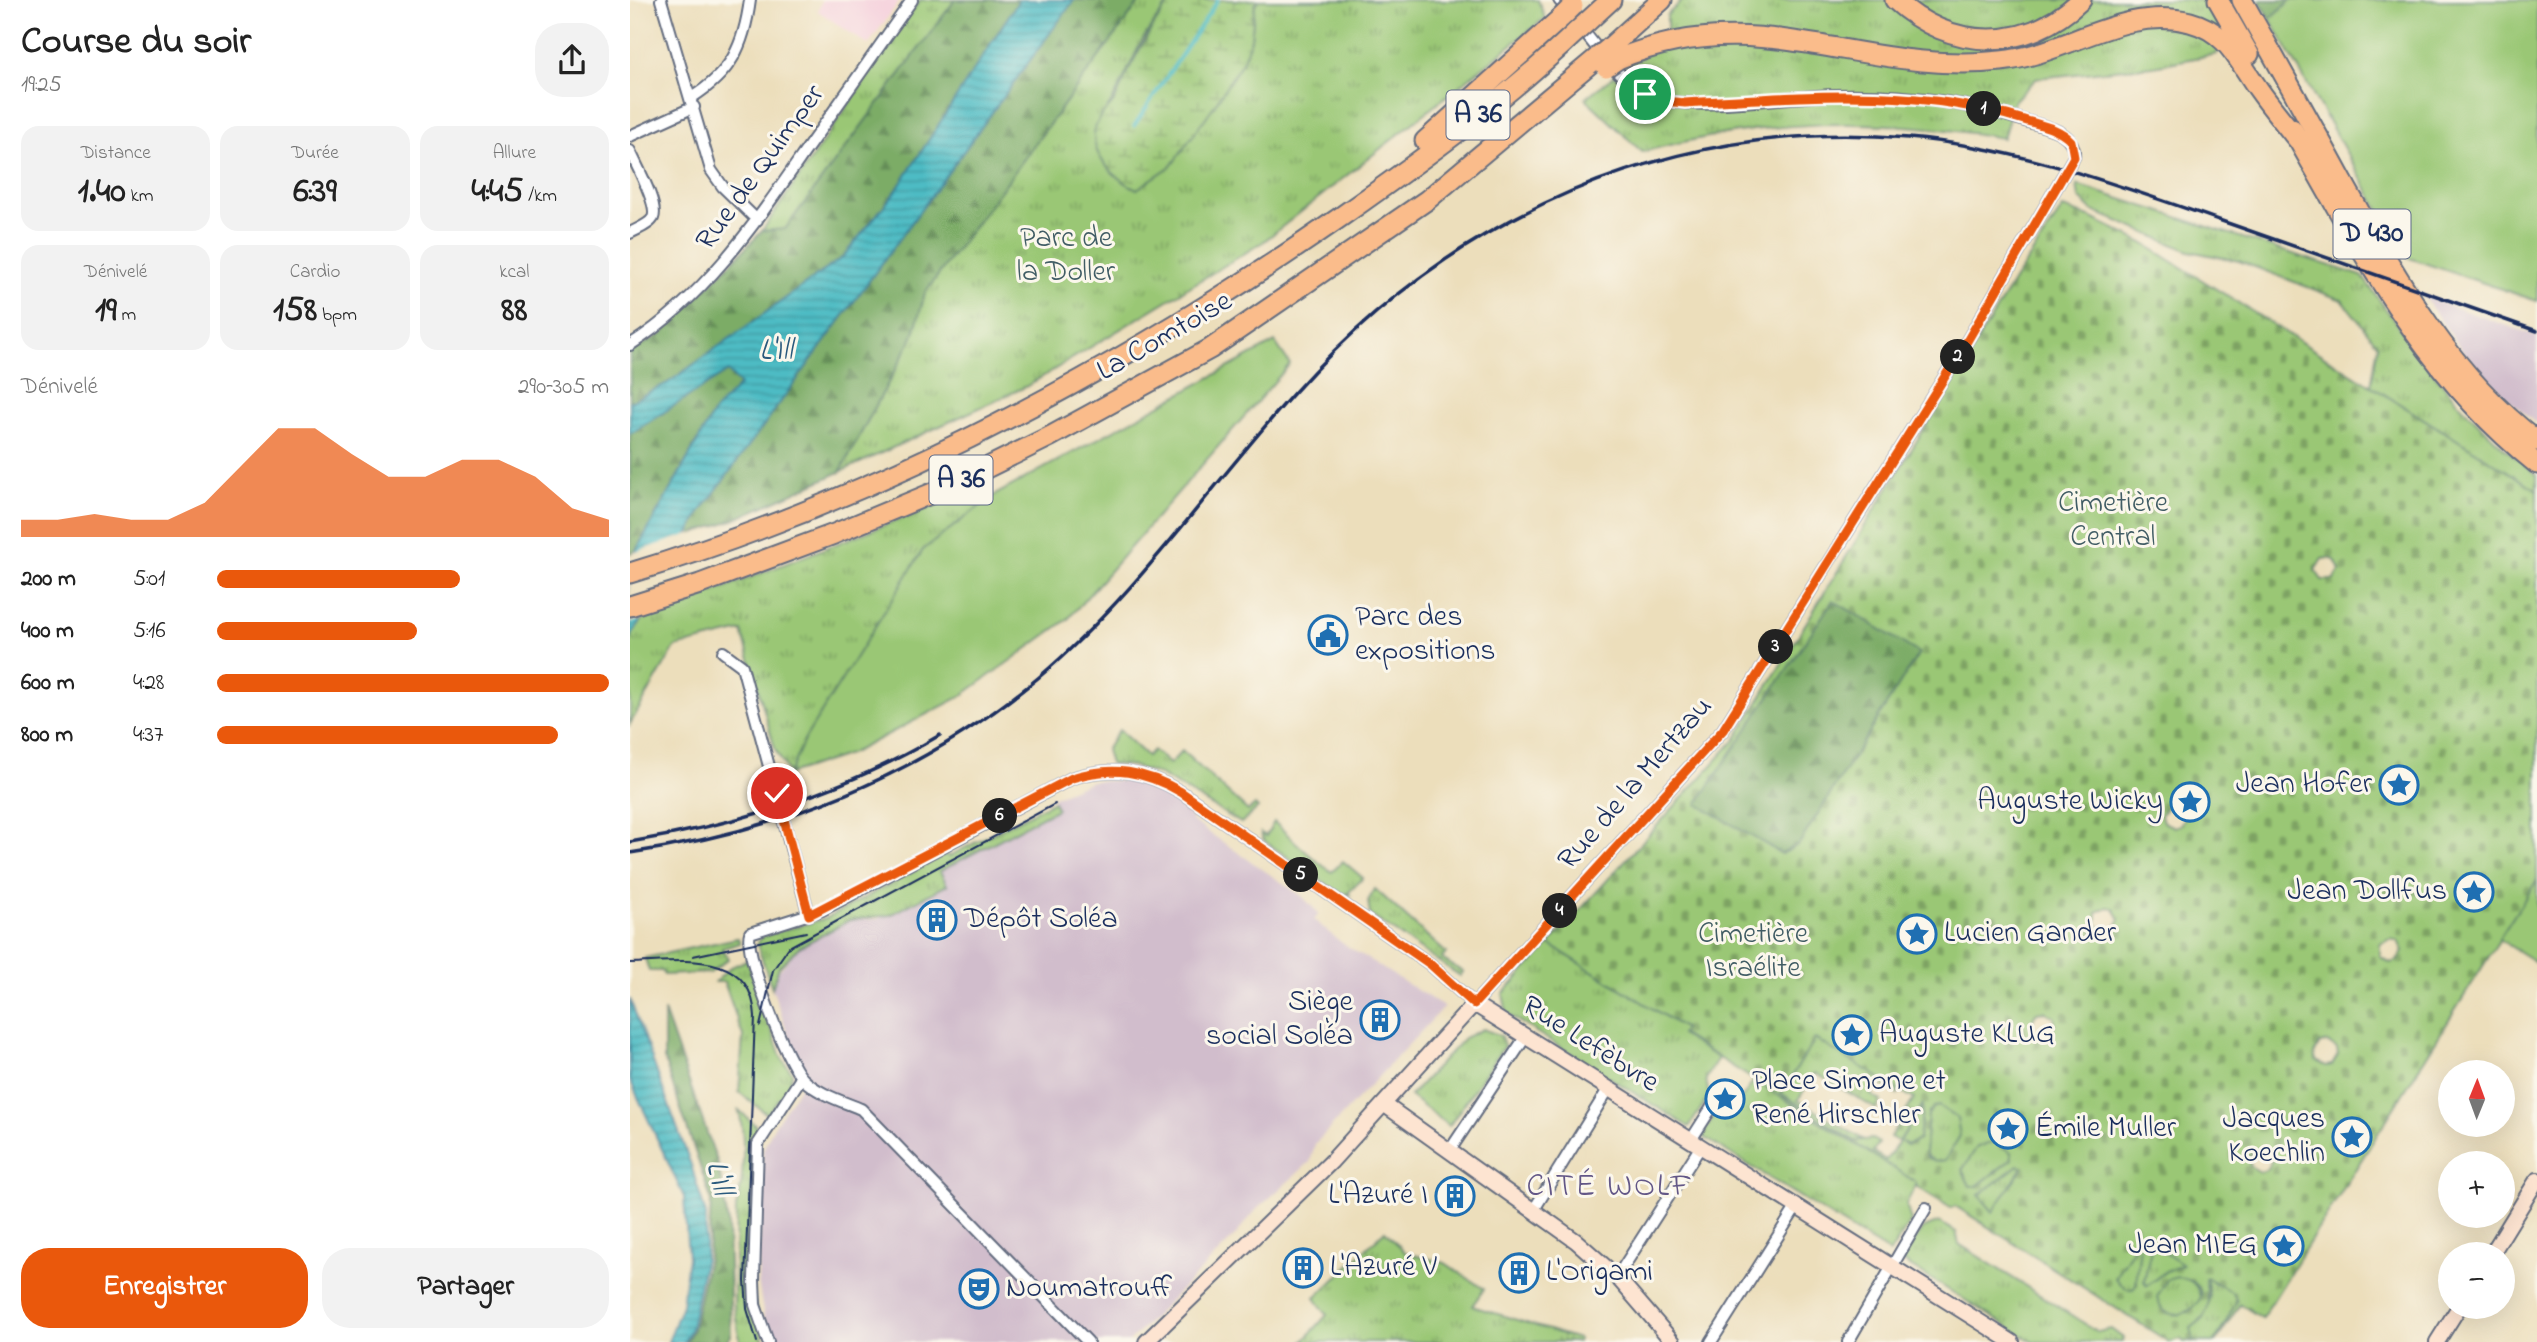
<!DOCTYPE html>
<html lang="fr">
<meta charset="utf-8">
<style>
:root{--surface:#fff;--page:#f2f2f2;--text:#222;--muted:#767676;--accent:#ea580c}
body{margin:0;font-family:"Indie Flower",sans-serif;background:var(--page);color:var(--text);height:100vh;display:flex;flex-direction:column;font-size:26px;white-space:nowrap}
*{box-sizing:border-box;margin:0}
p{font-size:23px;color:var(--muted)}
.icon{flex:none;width:38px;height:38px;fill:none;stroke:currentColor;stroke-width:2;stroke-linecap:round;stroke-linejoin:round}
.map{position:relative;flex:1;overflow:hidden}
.details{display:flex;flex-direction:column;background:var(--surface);width:630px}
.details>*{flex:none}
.needle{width:46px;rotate:1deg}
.buttons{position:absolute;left:1808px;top:1060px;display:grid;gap:14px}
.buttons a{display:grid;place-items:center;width:77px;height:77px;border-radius:50%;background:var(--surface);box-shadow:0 7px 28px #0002;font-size:35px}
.pin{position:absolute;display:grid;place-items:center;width:60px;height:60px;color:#fff;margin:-30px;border:4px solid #fff;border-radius:50%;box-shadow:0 2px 7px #0007}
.km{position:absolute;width:35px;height:35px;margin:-18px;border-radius:50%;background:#222;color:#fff;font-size:19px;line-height:35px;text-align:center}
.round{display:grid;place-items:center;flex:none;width:74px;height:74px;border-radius:28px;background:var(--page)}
.head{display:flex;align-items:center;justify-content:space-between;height:119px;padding:0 21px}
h1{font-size:38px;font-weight:800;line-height:52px}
.figures{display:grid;grid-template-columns:repeat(3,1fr);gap:10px;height:119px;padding:7px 21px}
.figures div{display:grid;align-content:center;border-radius:18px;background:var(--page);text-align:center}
.figures b{font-size:35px;font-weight:800}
.figures small{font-size:19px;font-weight:400}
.figures p{font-size:19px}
.chart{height:196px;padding:14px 21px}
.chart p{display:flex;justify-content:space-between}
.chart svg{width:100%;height:126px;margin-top:7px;fill:var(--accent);opacity:.7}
.action{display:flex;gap:14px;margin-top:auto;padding:14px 21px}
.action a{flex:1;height:80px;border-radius:28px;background:var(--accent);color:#fff;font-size:28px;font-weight:800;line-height:80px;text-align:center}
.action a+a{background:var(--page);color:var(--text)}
ul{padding:0 21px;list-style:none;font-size:23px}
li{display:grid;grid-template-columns:112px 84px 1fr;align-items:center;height:52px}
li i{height:18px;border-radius:9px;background:var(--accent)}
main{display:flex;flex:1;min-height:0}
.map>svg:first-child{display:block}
.built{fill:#f5cfdc}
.industrial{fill:#d1bdcc}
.grass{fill:url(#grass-tufts);stroke:#5a7b6a;stroke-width:2}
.forest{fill:url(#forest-firs);stroke:#4b6e62;stroke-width:2}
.wetland{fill:url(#wetland-marsh);stroke:#5a7b6a;stroke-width:2}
.cemetery{fill:url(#cemetery-stones);stroke:#5a7b6a;stroke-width:2;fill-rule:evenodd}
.garden{fill:#9ac775;stroke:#5a7b6a;stroke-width:2}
.water{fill:url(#water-rules);stroke:#347691;stroke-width:2}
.pier{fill:#ecdebb}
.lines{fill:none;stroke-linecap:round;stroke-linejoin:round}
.stream{stroke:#4ebcc4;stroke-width:3.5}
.street-casing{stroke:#646c7f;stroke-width:14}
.secondary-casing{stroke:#646c7f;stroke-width:18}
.highway-casing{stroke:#646c7f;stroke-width:23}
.street{stroke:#fff;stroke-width:10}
.secondary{stroke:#fde4d1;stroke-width:14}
.highway{stroke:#fabc8b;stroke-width:19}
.tram{stroke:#1b2f5e;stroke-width:2}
.rail{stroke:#1b2f5e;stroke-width:3.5}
.highway-bridge-casing{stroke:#646c7f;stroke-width:23;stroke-linecap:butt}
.highway-bridge{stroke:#fabc8b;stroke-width:19}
.route-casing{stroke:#fff;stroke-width:14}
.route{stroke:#ea580c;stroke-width:9}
.labels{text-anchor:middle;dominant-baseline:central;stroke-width:6;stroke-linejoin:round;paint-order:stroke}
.shield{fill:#fbf7ec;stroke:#5e6b89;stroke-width:2}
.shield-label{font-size:28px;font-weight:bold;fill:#1b2f5e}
.street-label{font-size:30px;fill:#1b2f5e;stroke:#fbf7ec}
.park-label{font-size:30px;fill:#415d65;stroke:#fbf7ec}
.poi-label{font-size:30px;fill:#1b2f5e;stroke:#fbf7ec;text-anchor:start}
.water-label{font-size:32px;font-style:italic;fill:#2a597d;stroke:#fbf7ec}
.neighbourhood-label{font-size:32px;letter-spacing:2px;fill:#635787;stroke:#fbf7ec}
</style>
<main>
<section class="details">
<div class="head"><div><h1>Course du soir</h1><p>19:25</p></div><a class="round"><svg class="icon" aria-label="share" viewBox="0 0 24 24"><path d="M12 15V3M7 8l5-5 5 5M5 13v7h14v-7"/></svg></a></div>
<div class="figures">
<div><p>Distance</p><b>1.40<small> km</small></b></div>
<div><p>Durée</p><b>6:39</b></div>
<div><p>Allure</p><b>4:45<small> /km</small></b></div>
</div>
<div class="figures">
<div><p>Dénivelé</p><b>19<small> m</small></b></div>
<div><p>Cardio</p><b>158<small> bpm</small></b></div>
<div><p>kcal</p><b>88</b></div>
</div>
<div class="chart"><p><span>Dénivelé</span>290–305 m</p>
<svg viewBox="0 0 160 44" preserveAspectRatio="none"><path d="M0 44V38L10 38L20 36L30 38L40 38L50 32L60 19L70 6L80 6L90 15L100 23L110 23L120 17L130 17L140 23L150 34L160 38V44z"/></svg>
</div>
<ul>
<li><b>200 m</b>5:01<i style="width:62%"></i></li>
<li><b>400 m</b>5:16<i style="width:51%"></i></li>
<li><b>600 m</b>4:28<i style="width:100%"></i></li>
<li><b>800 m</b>4:37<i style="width:87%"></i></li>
</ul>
<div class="action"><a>Enregistrer</a><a>Partager</a></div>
</section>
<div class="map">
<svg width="1907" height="1342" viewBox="0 0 1907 1342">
<defs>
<pattern id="grass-tufts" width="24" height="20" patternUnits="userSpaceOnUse" patternTransform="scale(1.75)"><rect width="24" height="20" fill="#9ac775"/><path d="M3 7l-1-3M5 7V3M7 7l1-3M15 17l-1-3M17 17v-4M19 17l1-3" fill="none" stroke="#7da263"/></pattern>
<pattern id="forest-firs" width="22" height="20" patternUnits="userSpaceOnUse" patternTransform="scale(1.75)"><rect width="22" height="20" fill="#7bac66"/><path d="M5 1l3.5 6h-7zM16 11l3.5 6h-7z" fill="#648c57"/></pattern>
<pattern id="wetland-marsh" width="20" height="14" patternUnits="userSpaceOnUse" patternTransform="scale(1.75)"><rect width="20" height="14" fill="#9ac775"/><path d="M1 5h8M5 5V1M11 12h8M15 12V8" fill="none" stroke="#7da263"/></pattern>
<pattern id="cemetery-stones" width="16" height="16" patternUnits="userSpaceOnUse" patternTransform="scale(1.75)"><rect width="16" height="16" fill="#9ac775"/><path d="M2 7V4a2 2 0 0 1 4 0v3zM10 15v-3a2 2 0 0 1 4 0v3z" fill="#7da263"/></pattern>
<pattern id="water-rules" width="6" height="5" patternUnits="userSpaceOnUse" patternTransform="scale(1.75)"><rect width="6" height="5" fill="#4ebcc4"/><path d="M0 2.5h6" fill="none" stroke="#4099a2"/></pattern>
</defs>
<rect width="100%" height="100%" fill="#fbf7ec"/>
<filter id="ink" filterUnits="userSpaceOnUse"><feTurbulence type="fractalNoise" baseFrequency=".0143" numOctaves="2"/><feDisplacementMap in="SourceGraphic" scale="14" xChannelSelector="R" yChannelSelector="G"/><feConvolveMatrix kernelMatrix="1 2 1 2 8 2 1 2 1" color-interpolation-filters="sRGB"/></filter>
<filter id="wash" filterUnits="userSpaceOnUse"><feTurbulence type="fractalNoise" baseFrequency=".00686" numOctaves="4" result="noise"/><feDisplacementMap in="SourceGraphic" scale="28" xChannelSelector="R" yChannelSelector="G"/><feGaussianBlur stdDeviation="1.57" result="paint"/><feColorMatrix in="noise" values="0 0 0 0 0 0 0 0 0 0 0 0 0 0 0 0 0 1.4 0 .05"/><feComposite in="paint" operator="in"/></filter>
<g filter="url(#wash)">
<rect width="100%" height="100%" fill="#ecdebb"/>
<path class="built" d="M192 0H270L238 45 188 11Z"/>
<path class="industrial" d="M1794 297 1907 336V424L1879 400 1832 350Z
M462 781H499L536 794 557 810 562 821 673 897 689 914 684 920 712 943 814 1007 685 1144 680 1162 626 1210 605 1236 499 1342H146L134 1317 128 1281 133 1150 143 1128 174 1081 142 988 146 974 169 947 220 920 248 919 316 886 309 871 425 804 422 798Z"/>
<path class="grass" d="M290 0H325L155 230 132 231Z
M511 0H541C531 13 520 27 512 41 497 68 489 96 469 119L541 166 612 62 621 39 625 4 629 0H908L915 18 633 242 397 386 210 472 283 337 295 293Z
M1053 0H1575L1596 30 1586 54 1523 66 1407 78 1384 101 1373 138C1247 116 1136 119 1012 152L955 98 997 66 1037 41V15Z
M1447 185 1732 276 1798 367 1832 407 1873 447 1907 475V490L1741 386 1748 345 1712 300 1609 261 1559 251 1463 211 1449 198Z
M334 494 363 496 293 550 159 774 145 749 112 631 45 647 0 724V639L11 620Z
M489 730 517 756 523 750 540 764 552 751 618 811 625 805 628 808 611 823 530 775 503 766 480 764 476 750Z
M424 801 427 809 310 871 317 885 260 915 220 920 169 947 149 967 142 988 127 944 133 936 197 918 316 854 318 857Z
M644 822C664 840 680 858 702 872L713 861 733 878 718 893 720 895 711 894 633 840 631 833 636 836Z
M745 889 816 953 812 959 833 972 830 976 740 915 738 901Z
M108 938 110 943 93 948 98 959 80 973 34 975 32 971H19L15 958Z
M919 944 1055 1029 1051 1035 1088 1058 1076 1079 1079 1096 1059 1127 877 1014 873 994Z
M117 960 151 1057 162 1073 160 1085 137 1114 109 1092 113 1036 94 982H85L101 967Z
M853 1029 871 1036 874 1046 819 1126 780 1096 834 1038Z
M1185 1039 1270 1090 1268 1094 1249 1083 1241 1095 1251 1101 1246 1109 1185 1073 1168 1100 1232 1139 1226 1142 1151 1093Z
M1124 1080 1287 1183 1276 1204 1281 1221 1260 1253 1072 1136 1091 1105 1110 1101Z
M1293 1104 1289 1140 1277 1145 1270 1141Z
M1309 1106 1327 1118 1330 1136 1315 1160 1305 1162 1297 1156 1295 1151 1298 1114 1304 1107Z
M108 1109 129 1129 124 1144 119 1280 134 1342H110L104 1306 106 1207C114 1184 116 1132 108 1109Z
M1365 1142 1381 1152 1382 1159 1347 1186H1340L1332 1170 1347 1147Z
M1388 1165 1392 1167 1364 1213 1349 1195Z
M1309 1222 1326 1232 1329 1244 1468 1332 1481 1329 1493 1338 1492 1342H1403L1272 1261 1292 1229Z
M755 1231 776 1253 815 1263 854 1289 842 1306 948 1339V1342H673L697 1315 685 1298Z
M1511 1235 1506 1285 1503 1289H1496L1485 1279Z
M1522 1244 1553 1263 1552 1266 1536 1271 1517 1286 1514 1281Z
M1526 1299a22 22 0 1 1 44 0a22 22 0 1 1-44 0Z
M1576 1278 1603 1293 1608 1303 1584 1342H1562L1561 1328 1573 1319 1580 1296Z"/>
<path class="forest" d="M325 0H389L266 191 213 257 38 383 0 402V352L33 333 132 231 155 229Z
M444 0H511L295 293 283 337 210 472 103 520 58 535 71 511Z
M1629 0H1661L1640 19Z
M98 371 110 386 85 410 5 552 0 554V434Z
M1203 600 1289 653 1169 845 1152 854 1066 804Z
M34 1011 88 1164 98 1223 101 1336 95 1342H56L63 1329 78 1259 81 1199 34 1059Z"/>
<path class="wetland" d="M541 0H629L625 4 621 39 612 62 584 106 541 166 507 189C483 178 452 149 469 119 474 111 482 106 486 98 501 62 518 32 541 0Z"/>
<path class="cemetery" d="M1433 208 1462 218 1513 243 1907 490V880L1632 1318 1610 1304 1586 1342 1607 1300 1603 1293 1578 1278 1575 1279C1580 1302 1582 1314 1561 1328L1564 1340 1554 1342 1551 1339 1539 1342 1325 1206 1321 1208 1287 1187 1286 1182 1051 1034 1054 1028 919 944 1105 740 1385 279ZM1698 558 1705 560 1710 570 1704 580H1692L1685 570 1692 559ZM1203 600 1289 653 1169 844 1152 854 1067 804ZM1544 803 1550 805 1555 816 1550 825 1544 827 1533 822 1531 815 1538 805ZM1478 907 1484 909 1490 919 1484 929 1478 931 1467 925V912ZM1761 939 1768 941 1773 951 1767 961 1761 963 1750 957V944ZM1414 1011 1424 1017 1425 1023 1419 1033 1413 1035 1403 1029 1401 1023 1407 1012ZM1185 1039 1284 1099 1260 1137 1269 1142 1256 1160 1243 1152 1249 1143 1242 1139 1225 1141 1151 1094ZM1697 1042 1707 1049 1708 1055 1702 1065 1696 1066 1686 1061 1684 1054 1690 1044ZM1293 1104 1289 1140 1277 1145 1270 1140ZM1309 1106 1327 1118 1330 1136 1315 1160 1305 1162 1297 1157 1295 1151 1298 1114 1304 1107ZM1365 1142 1381 1152 1382 1159 1347 1186H1340L1332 1170 1347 1147ZM1631 1148 1637 1150 1642 1160 1636 1170 1630 1172 1620 1166V1153ZM1388 1165 1392 1168 1363 1212 1349 1195ZM1511 1236 1506 1285 1503 1289H1496L1485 1278ZM1522 1244 1553 1265 1536 1271 1517 1286 1514 1281ZM1547 1277C1606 1287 1537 1342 1527 1297L1537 1280Z"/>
<path class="garden" d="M1661 0H1907V301L1776 257 1640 19Z
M645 342 660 364 438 619 330 697 222 753 159 774 174 740 293 550 363 496Z
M1907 880V963L1869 939Z"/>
<path class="water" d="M389 0H444L71 511 0 639V562L85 410 110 385 98 371 0 434V402L38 383 213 257 266 191Z
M0 999 61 1165 76 1215 75 1258 61 1328 54 1342H38L52 1305 58 1258 54 1197 0 1080Z"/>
<path class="pier" d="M63 533 16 618 0 623V554Z"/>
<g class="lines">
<path class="stream" d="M504 126 588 0"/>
</g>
</g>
<g filter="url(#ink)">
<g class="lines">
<g class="street-casing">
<path id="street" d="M31 0 81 170 93 187 127 220
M61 98C101 73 114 46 120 0
M0 136 64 107
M0 151C6 165 29 205 23 218 19 225 7 229 0 233
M0 345C75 297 124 225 174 153 210 102 246 51 282 0
M93 652 112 666 179 915
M1061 1140 1096 1085
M820 1150 896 1036
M903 1211 979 1088
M987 1277 1071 1146
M138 1342 125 1305 124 1280 128 1144 171 1078
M458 1342 231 1109C212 1101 188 1094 173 1079 157 1064 113 952 120 933L192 910 442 778C482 765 515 771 551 792L800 964 844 1004 1093 730 1336 343 1444 157C1446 132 1419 128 1399 122 1337 102 1271 93 1205 95 1160 96 1063 112 1025 98 989 86 954 29 929 0
M1081 1342 1167 1206
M1218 1342 1296 1208"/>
</g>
<g class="secondary-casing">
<path id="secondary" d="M755 1105 946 1241 987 1277 1043 1342
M1861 1255 1907 1180
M516 1342 701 1162 844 1004 1382 1342
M1807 1342 1829 1307"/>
</g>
<g class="highway-casing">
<path id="highway" d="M1265 0C1321 51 1396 53 1451 0
M1588 0 1619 54
M1612 0C1646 61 1680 121 1713 182 1766 277 1819 374 1907 441
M957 22 981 0
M979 48 1032 0
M988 59C1130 0 1231 76 1371 61 1435 55 1493 5 1560 22 1598 32 1608 61 1629 90 1641 107 1655 124 1668 140
M1662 129C1732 251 1794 375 1907 464
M795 141 933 16
M0 573C256 496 494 368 712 216 793 159 875 100 946 32
M0 606 70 584 204 534 324 484 421 436 580 349 797 200 968 57"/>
</g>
<use href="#street" class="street"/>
<use href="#secondary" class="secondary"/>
<use href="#highway" class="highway"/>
<path class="tram" d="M63 956 176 932
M0 963C48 962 121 947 125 1016L115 1281 117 1309 127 1342
M130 1026 143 970 159 947 425 804"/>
<path class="rail" d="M0 842C110 824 214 792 310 735
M0 853C150 831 290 776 408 678 506 595 579 488 664 393 822 216 1040 117 1279 138 1385 147 1485 184 1586 219 1693 256 1800 293 1907 331"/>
<g class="highway-bridge-casing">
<path id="highway-bridge" d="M933 16 943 6
M946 32 957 22
M968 57 979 48
M976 67 988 59"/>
</g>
<use href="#highway-bridge" class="highway-bridge"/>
</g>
</g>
<g class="lines" filter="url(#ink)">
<g class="route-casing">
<path id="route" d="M147 793 179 915 442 778C482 765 515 771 551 792L800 964 844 1004 1093 730 1336 343 1444 157 1441 141C1429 128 1410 125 1394 120 1283 85 1169 97 1055 103L1034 101 1015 94"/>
</g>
<use href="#route" class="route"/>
</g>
<defs>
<g id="civic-ring" transform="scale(2.0125)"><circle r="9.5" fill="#fbf7ec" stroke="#1f6fb2" stroke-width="1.5"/><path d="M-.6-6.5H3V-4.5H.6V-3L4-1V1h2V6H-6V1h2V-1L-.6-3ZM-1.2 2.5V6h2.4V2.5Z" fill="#1f6fb2"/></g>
<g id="sight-ring" transform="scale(2.0125)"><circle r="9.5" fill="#fbf7ec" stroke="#1f6fb2" stroke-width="1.5"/><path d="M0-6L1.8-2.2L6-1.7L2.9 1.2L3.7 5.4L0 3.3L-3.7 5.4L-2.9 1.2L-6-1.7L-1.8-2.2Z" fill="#1f6fb2"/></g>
<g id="building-ring" transform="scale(2.0125)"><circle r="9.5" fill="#fbf7ec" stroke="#1f6fb2" stroke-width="1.5"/><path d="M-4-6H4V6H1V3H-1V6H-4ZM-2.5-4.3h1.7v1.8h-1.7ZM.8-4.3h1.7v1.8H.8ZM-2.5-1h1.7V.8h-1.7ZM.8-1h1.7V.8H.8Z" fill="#1f6fb2"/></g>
<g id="theatre-ring" transform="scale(2.0125)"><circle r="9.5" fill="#fbf7ec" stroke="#1f6fb2" stroke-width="1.5"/><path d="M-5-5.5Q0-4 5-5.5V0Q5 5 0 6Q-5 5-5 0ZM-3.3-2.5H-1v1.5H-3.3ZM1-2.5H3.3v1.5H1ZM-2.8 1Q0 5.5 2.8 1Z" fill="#1f6fb2"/></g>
</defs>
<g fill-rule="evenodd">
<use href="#civic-ring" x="698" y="635"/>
<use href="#sight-ring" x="1769" y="785"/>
<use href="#sight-ring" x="1560" y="802"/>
<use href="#sight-ring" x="1844" y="892"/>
<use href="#building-ring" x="307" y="920"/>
<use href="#sight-ring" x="1287" y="934"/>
<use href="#building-ring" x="750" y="1020"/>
<use href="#sight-ring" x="1222" y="1035"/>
<use href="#sight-ring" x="1095" y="1099"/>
<use href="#sight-ring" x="1378" y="1129"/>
<use href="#sight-ring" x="1722" y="1137"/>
<use href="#building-ring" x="825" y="1196"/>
<use href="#sight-ring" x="1654" y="1246"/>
<use href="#building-ring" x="673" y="1268"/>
<use href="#building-ring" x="889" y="1273"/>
<use href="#theatre-ring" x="349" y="1289"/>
</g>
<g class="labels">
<g class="shield">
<rect x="816.5" y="90.5" width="63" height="49" rx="5"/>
<rect x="1703.5" y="209.5" width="77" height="49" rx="5"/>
<rect x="299.5" y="455.5" width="63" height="49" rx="5"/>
</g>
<g class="shield-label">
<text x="848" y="115">A 36</text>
<text x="1742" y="234">D 430</text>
<text x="331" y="480">A 36</text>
</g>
<g class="street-label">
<text transform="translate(131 168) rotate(-54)">Rue de Quimper</text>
<text transform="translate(535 337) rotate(-30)">La Comtoise</text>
<text transform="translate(1006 784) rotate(-49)">Rue de la Mertzau</text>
<text transform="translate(960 1045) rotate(32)">Rue Lefèbvre</text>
</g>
<g class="park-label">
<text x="436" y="239">Parc de<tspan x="436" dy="34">la Doller</tspan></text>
<text x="1483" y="504">Cimetière<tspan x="1483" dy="34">Central</tspan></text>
<text x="1123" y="935">Cimetière<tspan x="1123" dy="34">Israélite</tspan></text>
</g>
<g class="poi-label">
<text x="725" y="618">Parc des<tspan x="725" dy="34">expositions</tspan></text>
<text x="1742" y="785" text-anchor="end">Jean Hofer</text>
<text x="1533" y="802" text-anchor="end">Auguste Wicky</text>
<text x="1817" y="892" text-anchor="end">Jean Dollfus</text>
<text x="334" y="920">Dépôt Soléa</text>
<text x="1314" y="934">Lucien Gander</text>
<text x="723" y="1003" text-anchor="end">Siège<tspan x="723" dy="34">social Soléa</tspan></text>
<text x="1249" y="1035">Auguste KLUG</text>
<text x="1122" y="1082">Place Simone et<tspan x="1122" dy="34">René Hirschler</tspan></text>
<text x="1695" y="1120" text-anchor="end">Jacques<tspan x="1695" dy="34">Koechlin</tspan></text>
<text x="1405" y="1129">Émile Muller</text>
<text x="798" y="1196" text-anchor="end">L'Azuré I</text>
<text x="1627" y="1246" text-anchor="end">Jean MIEG</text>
<text x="700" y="1268">L'Azuré V</text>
<text x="916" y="1273">L'Origami</text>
<text x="376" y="1289">Noumatrouff</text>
</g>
<g class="water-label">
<text x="146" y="351">L'Ill</text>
<text transform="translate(88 1178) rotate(76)">L'Ill</text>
</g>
<g class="neighbourhood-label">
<text x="980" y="1187">CITÉ WOLF</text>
</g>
</g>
</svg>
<div class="buttons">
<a><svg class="needle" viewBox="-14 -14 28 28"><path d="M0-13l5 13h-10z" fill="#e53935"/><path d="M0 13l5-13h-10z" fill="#767676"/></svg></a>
<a>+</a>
<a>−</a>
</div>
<div class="pin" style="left:1015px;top:94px;background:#1e9e55"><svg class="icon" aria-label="arrive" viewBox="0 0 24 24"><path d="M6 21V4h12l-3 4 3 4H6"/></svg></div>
<div class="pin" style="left:147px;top:793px;background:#d93025"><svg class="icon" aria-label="check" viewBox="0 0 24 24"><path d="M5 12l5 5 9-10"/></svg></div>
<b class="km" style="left:1354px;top:109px">1</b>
<b class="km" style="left:1328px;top:357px">2</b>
<b class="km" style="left:1146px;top:647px">3</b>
<b class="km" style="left:930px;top:911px">4</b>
<b class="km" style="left:671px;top:875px">5</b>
<b class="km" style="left:370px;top:816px">6</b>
</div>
</main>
